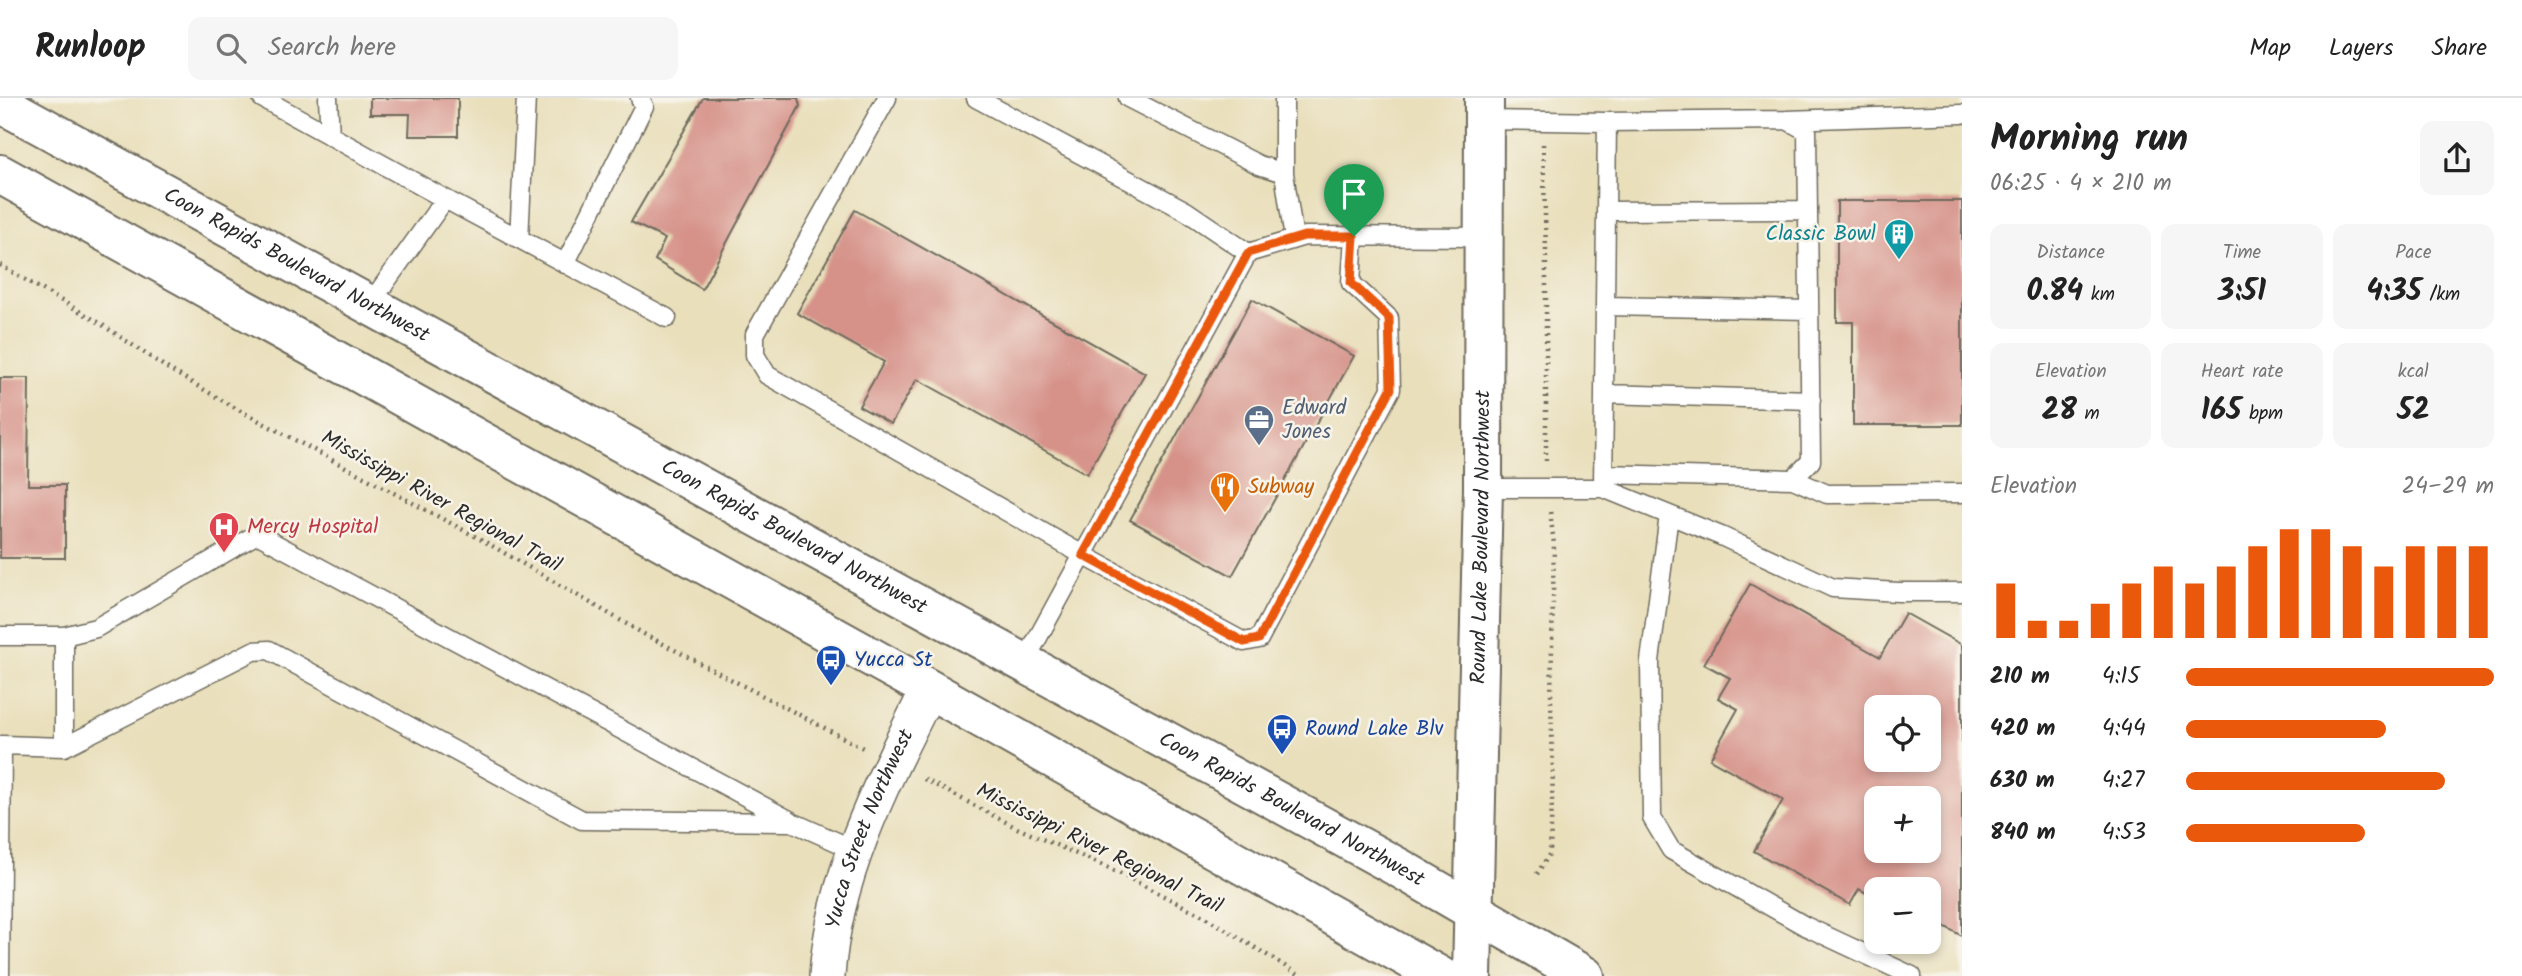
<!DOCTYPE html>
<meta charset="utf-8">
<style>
:root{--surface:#fff;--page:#f6f6f6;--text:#222;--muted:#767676;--line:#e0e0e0;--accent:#ea580c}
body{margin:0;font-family:Kalam,sans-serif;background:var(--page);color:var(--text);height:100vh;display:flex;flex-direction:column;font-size:26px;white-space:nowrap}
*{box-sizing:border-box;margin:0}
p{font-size:23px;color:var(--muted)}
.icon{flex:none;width:38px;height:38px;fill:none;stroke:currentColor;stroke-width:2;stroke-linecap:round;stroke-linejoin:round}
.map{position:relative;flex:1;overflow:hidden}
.side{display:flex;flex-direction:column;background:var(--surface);width:560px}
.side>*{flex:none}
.buttons{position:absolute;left:1864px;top:597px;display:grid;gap:14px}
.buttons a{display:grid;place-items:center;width:77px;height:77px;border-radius:14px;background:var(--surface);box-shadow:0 4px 10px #0003;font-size:35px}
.pin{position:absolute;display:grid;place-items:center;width:60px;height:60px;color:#fff;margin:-72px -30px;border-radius:50% 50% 50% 0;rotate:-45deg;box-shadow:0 0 7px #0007}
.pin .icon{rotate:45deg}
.round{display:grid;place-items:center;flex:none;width:74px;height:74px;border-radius:14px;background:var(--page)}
.overview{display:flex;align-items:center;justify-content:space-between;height:119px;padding:0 28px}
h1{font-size:38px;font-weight:600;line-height:52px}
.figures{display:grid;grid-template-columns:repeat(3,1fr);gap:10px;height:119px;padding:7px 28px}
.figures div{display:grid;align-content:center;border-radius:14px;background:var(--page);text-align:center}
.figures b{font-size:30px;font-weight:600}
.figures small{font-size:19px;font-weight:400}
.figures p{font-size:19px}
.chart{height:196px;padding:14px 28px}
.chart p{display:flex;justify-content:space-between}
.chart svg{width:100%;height:126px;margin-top:7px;stroke:var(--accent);stroke-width:6}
ul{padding:0 28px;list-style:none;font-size:23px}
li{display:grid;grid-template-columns:112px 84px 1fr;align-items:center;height:52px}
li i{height:18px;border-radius:9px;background:var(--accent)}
header{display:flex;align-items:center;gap:42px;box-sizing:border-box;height:98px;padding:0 35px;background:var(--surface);border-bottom:2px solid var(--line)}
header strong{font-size:33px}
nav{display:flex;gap:38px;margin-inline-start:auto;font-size:24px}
.search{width:490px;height:63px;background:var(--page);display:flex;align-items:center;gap:18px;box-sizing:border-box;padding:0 24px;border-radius:14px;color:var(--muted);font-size:26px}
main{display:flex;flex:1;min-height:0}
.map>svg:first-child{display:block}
.building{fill:#d69289;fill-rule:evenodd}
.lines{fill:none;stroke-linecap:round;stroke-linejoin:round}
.lane-casing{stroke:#6e6a5d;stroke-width:21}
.street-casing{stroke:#6e6a5d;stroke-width:38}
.secondary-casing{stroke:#6e6a5d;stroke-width:42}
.path{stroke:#6e6a5d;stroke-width:4.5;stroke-dasharray:2 5;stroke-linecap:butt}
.lane{stroke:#fff;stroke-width:18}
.street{stroke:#fff;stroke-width:35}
.secondary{stroke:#fff;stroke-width:38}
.route-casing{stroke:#fff;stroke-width:14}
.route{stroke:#ea580c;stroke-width:9}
.labels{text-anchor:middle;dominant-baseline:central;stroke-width:5;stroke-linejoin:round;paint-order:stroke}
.culture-label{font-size:21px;fill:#0d838f;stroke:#f7f3e8;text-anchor:end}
.street-label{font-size:21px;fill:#2b2b2b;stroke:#f7f3e8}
.service-label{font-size:21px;fill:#4e5e75;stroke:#f7f3e8;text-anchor:start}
.food-label{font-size:21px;fill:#c56008;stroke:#f7f3e8;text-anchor:start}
.health-label{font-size:21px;fill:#be3a42;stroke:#f7f3e8;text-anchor:start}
.transit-label{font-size:21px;fill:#164399;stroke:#f7f3e8;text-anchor:start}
</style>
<header>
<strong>Runloop</strong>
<div class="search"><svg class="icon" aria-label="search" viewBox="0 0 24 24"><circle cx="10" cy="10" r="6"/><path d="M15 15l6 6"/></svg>Search here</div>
<nav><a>Map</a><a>Layers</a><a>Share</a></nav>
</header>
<main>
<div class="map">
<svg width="1962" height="878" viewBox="0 0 1962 878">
<rect width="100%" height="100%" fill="#f7f3e8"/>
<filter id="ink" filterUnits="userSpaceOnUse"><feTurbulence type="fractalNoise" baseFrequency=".0143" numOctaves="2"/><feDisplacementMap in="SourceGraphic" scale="14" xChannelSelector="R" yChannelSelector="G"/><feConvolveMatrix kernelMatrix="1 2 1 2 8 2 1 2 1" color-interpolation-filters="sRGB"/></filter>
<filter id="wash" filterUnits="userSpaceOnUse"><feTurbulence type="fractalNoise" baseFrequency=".00686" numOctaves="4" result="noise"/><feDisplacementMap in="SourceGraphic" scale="28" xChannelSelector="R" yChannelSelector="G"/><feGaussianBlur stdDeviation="1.57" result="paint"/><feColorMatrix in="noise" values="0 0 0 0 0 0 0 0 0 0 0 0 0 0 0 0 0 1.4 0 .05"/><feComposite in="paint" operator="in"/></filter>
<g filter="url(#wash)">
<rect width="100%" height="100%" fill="#e9dfbb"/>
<g id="blocks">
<path class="building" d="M370 0H458V38H409L410 16H370Z
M703 0H798L800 8 702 191 655 162 665 141 631 124Z
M1837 103H1962V327H1853V224H1837Z
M855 112 1145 275 1087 376 917 281 891 326 859 308 884 264 797 215Z
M1252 201 1354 258 1232 478 1130 422Z
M0 280H29L28 387H65V460H0Z
M1750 486 1880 559 1905 515 1962 547V838L1928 819V791H1876V800L1859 791 1850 807 1754 753 1783 702 1710 661 1738 611 1718 600 1730 580 1704 566ZM1876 609H1928V662H1876ZM1876 700H1928V752H1876Z"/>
</g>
</g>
<g filter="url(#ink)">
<use href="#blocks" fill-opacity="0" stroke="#6e6a5d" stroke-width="2"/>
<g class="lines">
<g class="lane-casing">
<path id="lane" d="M262 0 445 101
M328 0 330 38
M887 0 755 236V257L767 277 1083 457 1244 544 1259 541 1391 291 1389 220 1351 185 1354 138
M976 0 1186 113 1248 155
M1128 0 1259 67 1284 75 1294 141
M1787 22 1962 16
M1284 75V0
M1606 113 1808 112
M519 141 526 0
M565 166 644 8 640 0
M370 206 445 101 667 220
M1605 208 1809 212
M1604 296 1811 302
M1603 376 1793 381 1811 363 1807 33 1787 22 1607 24
M1793 381 1827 396 1962 395
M1483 390H1603L1607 24 1484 22
M1603 390 1721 438 1833 490 1898 494H1962
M1669 417 1650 563 1652 720 1671 752 1805 828 1912 878
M0 538H64L96 530 257 436 791 723
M64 538V649
M1024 565 1248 155 1305 138 1484 139
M0 878 2 647 64 649 253 553 269 552 582 722 792 724 855 752"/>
</g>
<g class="street-casing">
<g id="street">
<path id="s1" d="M827 878C834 775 884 681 929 591"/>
</g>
</g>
<g class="secondary-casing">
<g id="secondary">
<path id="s2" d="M0 5 1401 771 1585 878"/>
<path d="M0 76 929 591 1440 878"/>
<path id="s3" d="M1472 878 1483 390 1484 0"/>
</g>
</g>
<path class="path" d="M1543 46 1546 152V366
M0 167 98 224 167 270 237 311 482 442 644 536 863 650
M924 681 1017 730 1111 771 1207 820 1301 878
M1537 776 1550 755 1553 675 1551 601 1554 446 1550 413"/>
<use href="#lane" class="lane"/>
<use href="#street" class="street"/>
<use href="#secondary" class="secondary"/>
</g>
</g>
<g class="lines" filter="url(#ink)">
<g class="route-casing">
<path id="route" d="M1304 138H1354L1351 185 1389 220 1391 291 1259 541 1244 544 1083 457 1248 155Z"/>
</g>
<use href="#route" class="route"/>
</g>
<defs>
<g id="building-pin" transform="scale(1.575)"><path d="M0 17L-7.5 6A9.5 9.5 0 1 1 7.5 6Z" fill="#0f9aa8" stroke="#f7f3e8"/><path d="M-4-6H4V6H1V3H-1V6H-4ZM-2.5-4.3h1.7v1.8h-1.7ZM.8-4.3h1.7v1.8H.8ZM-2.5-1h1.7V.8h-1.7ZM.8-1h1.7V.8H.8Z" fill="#fff"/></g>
<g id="office-pin" transform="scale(1.575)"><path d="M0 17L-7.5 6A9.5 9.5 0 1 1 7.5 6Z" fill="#5c6f8a" stroke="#f7f3e8"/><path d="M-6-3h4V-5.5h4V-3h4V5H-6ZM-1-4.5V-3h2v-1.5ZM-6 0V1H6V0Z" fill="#fff"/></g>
<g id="restaurant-pin" transform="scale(1.575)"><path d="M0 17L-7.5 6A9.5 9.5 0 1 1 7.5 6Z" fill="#e8710a" stroke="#f7f3e8"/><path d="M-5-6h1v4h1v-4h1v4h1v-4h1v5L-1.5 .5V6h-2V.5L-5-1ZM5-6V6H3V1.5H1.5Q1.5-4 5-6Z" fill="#fff"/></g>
<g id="hospital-pin" transform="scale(1.575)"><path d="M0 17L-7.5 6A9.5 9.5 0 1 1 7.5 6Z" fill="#e0444e" stroke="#f7f3e8"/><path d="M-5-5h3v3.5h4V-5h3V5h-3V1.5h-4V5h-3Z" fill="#fff"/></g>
<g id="bus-pin" transform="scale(1.575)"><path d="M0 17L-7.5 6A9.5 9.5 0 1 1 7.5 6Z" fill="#1a4fb4" stroke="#f7f3e8"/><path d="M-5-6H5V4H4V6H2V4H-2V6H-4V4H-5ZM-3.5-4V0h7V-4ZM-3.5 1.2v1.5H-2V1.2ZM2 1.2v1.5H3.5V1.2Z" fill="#fff"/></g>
</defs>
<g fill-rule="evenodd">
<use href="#building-pin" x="1899" y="136"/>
<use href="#office-pin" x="1259" y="322"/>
<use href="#restaurant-pin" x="1225" y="389"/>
<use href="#hospital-pin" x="224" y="429"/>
<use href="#bus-pin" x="831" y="562"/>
<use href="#bus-pin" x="1282" y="631"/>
</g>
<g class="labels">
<g class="culture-label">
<text x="1876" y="136">Classic Bowl</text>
</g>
<g class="street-label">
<text stroke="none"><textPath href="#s2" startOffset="338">Coon Rapids Boulevard Northwest</textPath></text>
<text transform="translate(441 404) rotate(29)">Mississippi River Regional Trail</text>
<text stroke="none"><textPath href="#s2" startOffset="905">Coon Rapids Boulevard Northwest</textPath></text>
<text stroke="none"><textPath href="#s3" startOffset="439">Round Lake Boulevard Northwest</textPath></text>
<text stroke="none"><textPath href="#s2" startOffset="1472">Coon Rapids Boulevard Northwest</textPath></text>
<text stroke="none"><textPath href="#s1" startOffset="154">Yucca Street Northwest</textPath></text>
<text transform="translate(1099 751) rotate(26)">Mississippi River Regional Trail</text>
</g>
<g class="service-label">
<text x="1282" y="310">Edward<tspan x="1282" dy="24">Jones</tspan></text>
</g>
<g class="food-label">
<text x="1248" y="389">Subway</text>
</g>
<g class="health-label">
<text x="247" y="429">Mercy Hospital</text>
</g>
<g class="transit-label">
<text x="854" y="562">Yucca St</text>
<text x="1305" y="631">Round Lake Blv</text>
</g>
</g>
</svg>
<div class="buttons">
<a><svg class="icon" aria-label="locate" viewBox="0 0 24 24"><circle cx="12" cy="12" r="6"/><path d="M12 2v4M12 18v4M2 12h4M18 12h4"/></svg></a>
<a>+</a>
<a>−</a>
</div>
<div class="pin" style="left:1354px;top:138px;background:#1e9e55"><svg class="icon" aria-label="arrive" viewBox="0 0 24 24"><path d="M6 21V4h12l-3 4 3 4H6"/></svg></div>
</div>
<section class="side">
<div class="overview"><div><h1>Morning run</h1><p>06:25 · 4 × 210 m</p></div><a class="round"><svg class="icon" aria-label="share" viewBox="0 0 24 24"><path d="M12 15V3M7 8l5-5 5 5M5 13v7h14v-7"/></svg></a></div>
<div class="figures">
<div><p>Distance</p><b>0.84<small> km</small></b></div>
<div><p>Time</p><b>3:51</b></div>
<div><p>Pace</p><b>4:35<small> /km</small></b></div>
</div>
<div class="figures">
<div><p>Elevation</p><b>28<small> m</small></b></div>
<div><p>Heart rate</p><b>165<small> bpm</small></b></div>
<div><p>kcal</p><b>52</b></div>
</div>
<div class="chart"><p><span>Elevation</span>24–29 m</p>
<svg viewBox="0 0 160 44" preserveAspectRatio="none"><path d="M5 44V25M15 44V38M25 44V38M35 44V32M45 44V25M55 44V19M65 44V25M75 44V19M85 44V12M95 44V6M105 44V6M115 44V12M125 44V19M135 44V12M145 44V12M155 44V12"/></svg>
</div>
<ul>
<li><b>210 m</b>4:15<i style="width:100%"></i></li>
<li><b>420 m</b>4:44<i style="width:65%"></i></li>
<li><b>630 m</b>4:27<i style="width:84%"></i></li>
<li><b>840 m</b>4:53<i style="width:58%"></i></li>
</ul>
</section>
</main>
